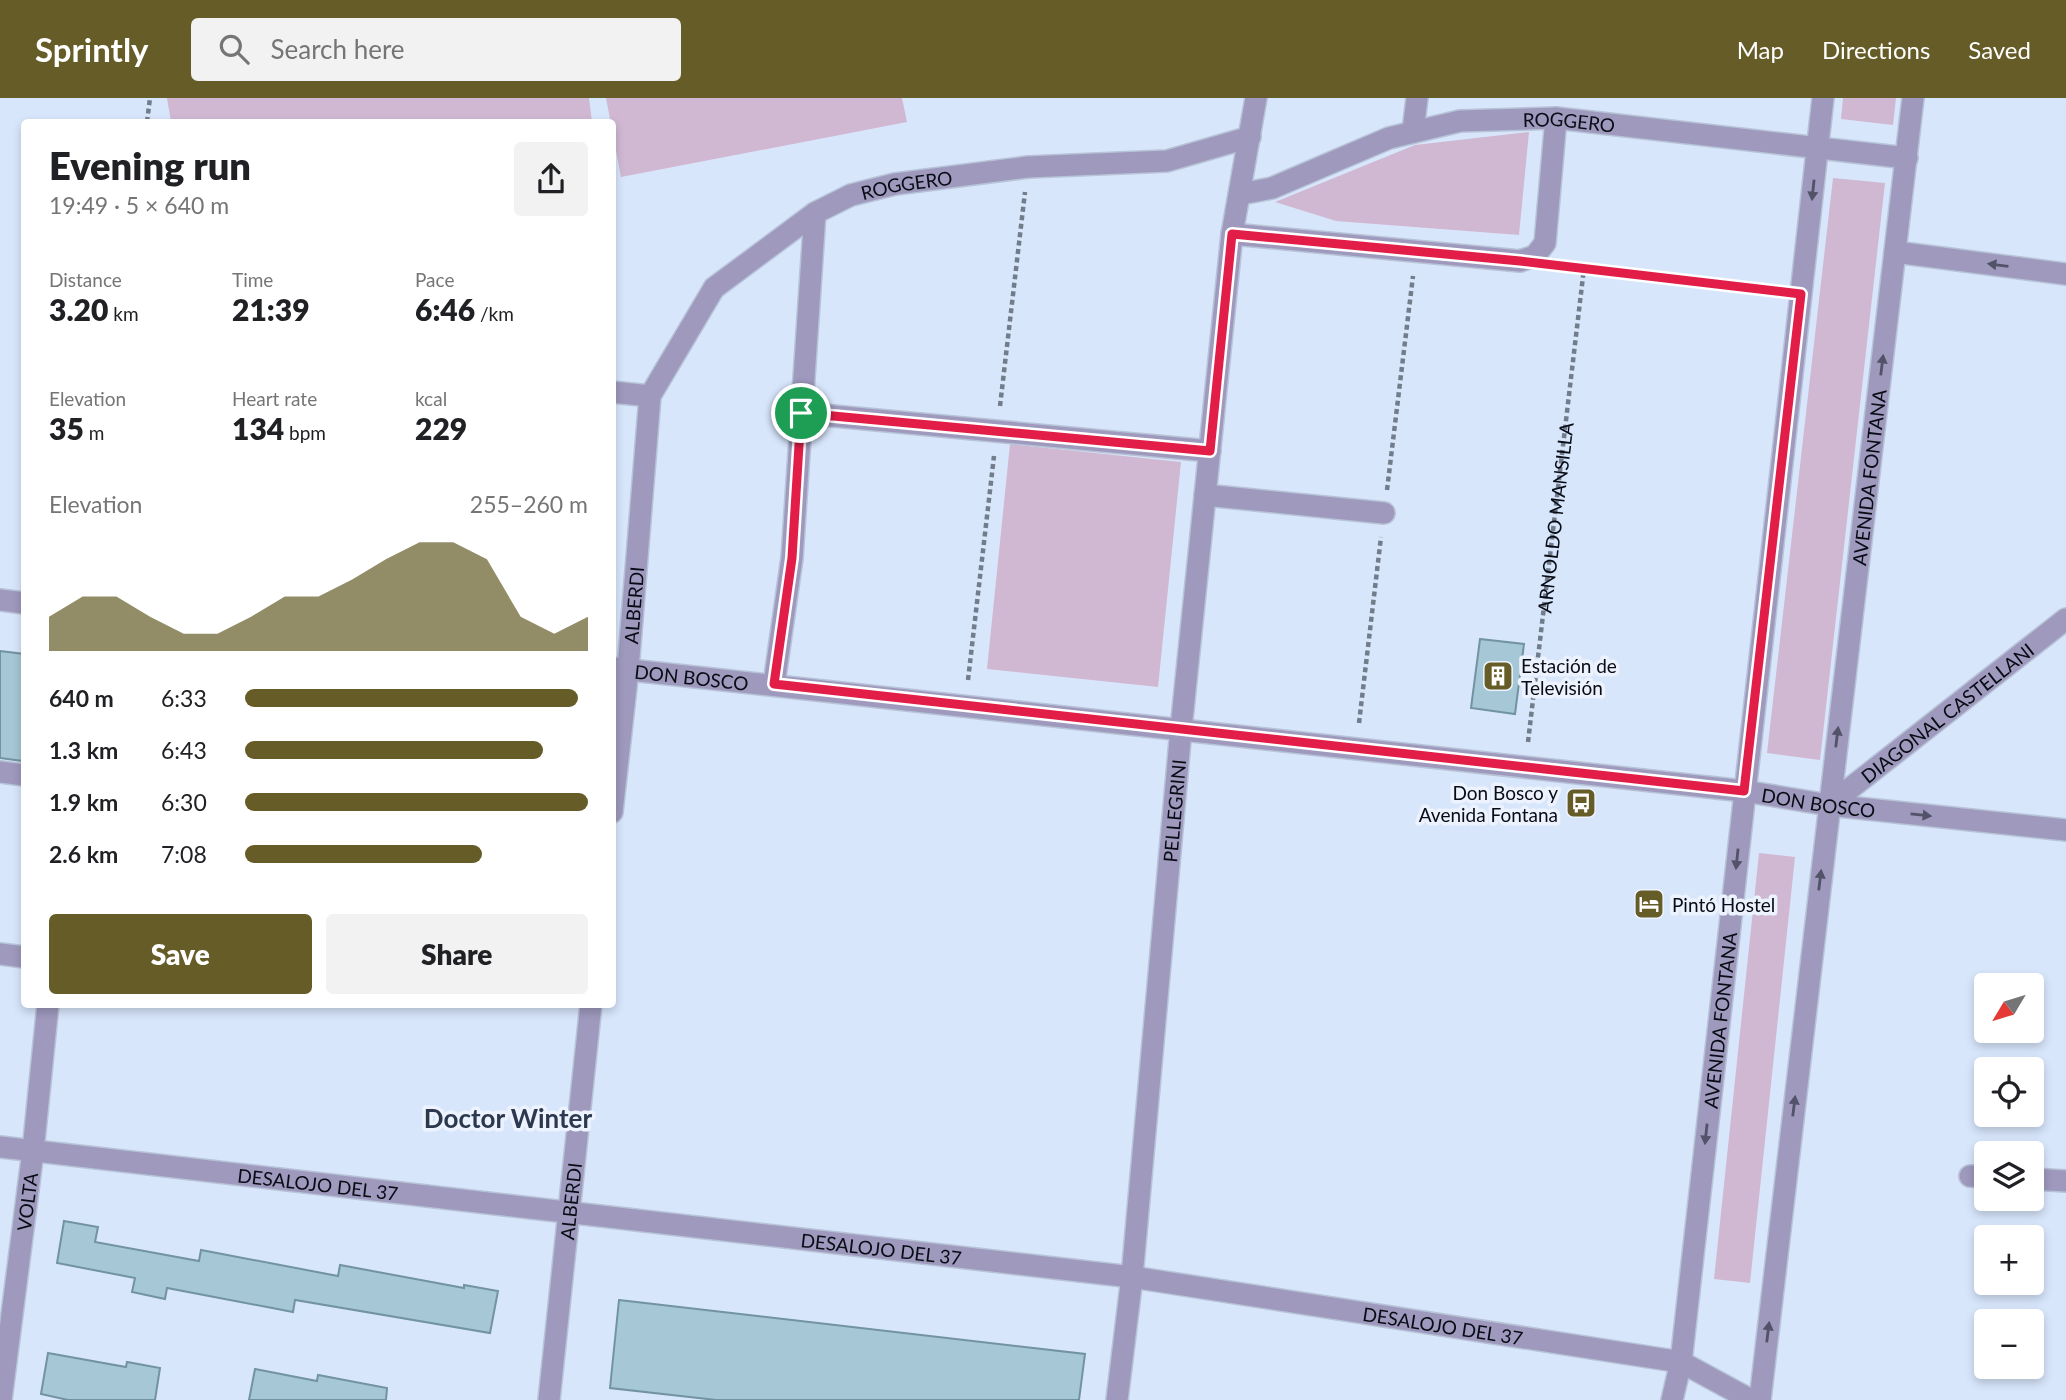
<!DOCTYPE html>
<meta charset="utf-8">
<style>
:root{--surface:#fff;--page:#f2f2f2;--text:#202124;--muted:#757577;--accent:#655c28}
body{margin:0;font-family:Lato,sans-serif;background:var(--page);color:var(--text);height:100vh;display:flex;flex-direction:column;font-size:26px;white-space:nowrap}
*{box-sizing:border-box;margin:0}
p{font-size:23px;color:var(--muted)}
.icon{flex:none;width:38px;height:38px;fill:none;stroke:currentColor;stroke-width:2;stroke-linecap:round;stroke-linejoin:round}
.map{position:relative;flex:1;overflow:hidden}
.panel{position:absolute;left:21px;top:21px;width:595px;height:889px;display:flex;flex-direction:column;background:var(--surface);border-radius:7px;box-shadow:0 4px 10px #0003}
.panel>*{flex:none}
.needle{width:46px;rotate:232deg}
.controls{position:absolute;left:1974px;top:875px;display:grid;gap:14px}
.controls a{display:grid;place-items:center;width:70px;height:70px;border-radius:7px;background:var(--surface);box-shadow:0 4px 10px #0003;font-size:35px}
.pin{position:absolute;display:grid;place-items:center;width:60px;height:60px;color:#fff;margin:-30px;border:4px solid #fff;border-radius:50%;box-shadow:0 2px 7px #0007}
.round{display:grid;place-items:center;flex:none;width:74px;height:74px;border-radius:7px;background:var(--page)}
.headline{display:flex;align-items:center;justify-content:space-between;height:119px;padding:0 28px}
h1{font-size:38px;font-weight:800;line-height:52px}
.metrics{display:grid;grid-template-columns:repeat(3,1fr);gap:10px;height:119px;padding:7px 28px}
.metrics div{display:grid;align-content:center}
.metrics b{font-size:30px;font-weight:800}
.metrics small{font-size:19px;font-weight:400}
.metrics p{font-size:19px}
.chart{height:196px;padding:14px 28px}
.chart p{display:flex;justify-content:space-between}
.chart svg{width:100%;height:126px;margin-top:7px;fill:var(--accent);opacity:.7}
.button{display:flex;gap:14px;margin-top:auto;padding:14px 28px}
.button a{flex:1;height:80px;border-radius:7px;background:var(--accent);color:#fff;font-size:28px;font-weight:800;line-height:80px;text-align:center}
.button a+a{background:var(--page);color:var(--text)}
ul{padding:0 28px;list-style:none;font-size:23px}
li{display:grid;grid-template-columns:112px 84px 1fr;align-items:center;height:52px}
li i{height:18px;border-radius:9px;background:var(--accent)}
header{display:flex;align-items:center;gap:42px;box-sizing:border-box;height:98px;padding:0 35px;background:var(--accent);color:#fff}
header strong{font-size:33px}
nav{display:flex;gap:38px;margin-inline-start:auto;font-size:24px}
.search{width:490px;height:63px;background:var(--page);display:flex;align-items:center;gap:18px;box-sizing:border-box;padding:0 24px;border-radius:7px;color:var(--muted);font-size:26px}
.map>svg:first-child{display:block}
.green{fill:#d0b8d2}
.building{fill:#a5c7d6;stroke:#7293a1;stroke-width:2}
.lines{fill:none;stroke-linecap:round;stroke-linejoin:round}
.minor-casing{stroke:#b7c3d7;stroke-width:24}
.path{stroke:#727c8b;stroke-width:4.5;stroke-dasharray:5 3.5;stroke-linecap:butt}
.minor{stroke:#9e99bd;stroke-width:21}
.oneway{fill:#525269}
.route-casing{stroke:#fff;stroke-width:14}
.route{stroke:#e11d48;stroke-width:9}
.labels{text-anchor:middle;dominant-baseline:central;stroke-width:7;stroke-linejoin:round;paint-order:stroke}
.street-label{font-size:19px;fill:#070c15;stroke:#ecf3fe}
.poi-label{font-size:19px;fill:#070c15;stroke:#ecf3fe;text-anchor:start}
.district-label{font-size:26px;font-weight:bold;fill:#2b384e;stroke:#ecf3fe}
</style>
<header>
<strong>Sprintly</strong>
<div class="search"><svg class="icon" aria-label="search" viewBox="0 0 24 24"><circle cx="10" cy="10" r="6"/><path d="M15 15l6 6"/></svg>Search here</div>
<nav><a>Map</a><a>Directions</a><a>Saved</a></nav>
</header>
<div class="map">
<svg width="2066" height="1302" viewBox="0 0 2066 1302">
<rect width="100%" height="100%" fill="#d8e6fc"/>
<path class="green" d="M167 0H589L592 24H171Z
M606 0H902L907 24 621 79Z
M1843 0H1896L1893 27 1841 21Z
M1529 34 1519 137 1336 123 1275 104 1415 47Z
M1833 80 1885 85 1820 662 1767 655Z
M1010 346 1181 364 1158 589 987 571Z
M1759 755 1795 759 1750 1185 1714 1181Z"/>
<path class="building" d="M1480 541 1524 546 1515 616 1471 610Z
M0 553 24 556 23 663 0 660Z
M64 1123 98 1129 95 1144 199 1163 201 1152 338 1178 340 1167 464 1190V1187L498 1193 490 1235 295 1202 293 1214 167 1190 165 1201 132 1194 135 1180 57 1165Z
M619 1202 1085 1256 1079 1302H716L610 1290Z
M48 1255 126 1269 127 1264 160 1270 155 1302H68L41 1296Z
M255 1271 317 1283 318 1277 387 1290 386 1302H249Z"/>
<g class="lines">
<g class="minor-casing">
<g id="minor">
<path d="M1413 33 1417 0"/>
<path id="s2" d="M1241 96 1272 90 1389 40 1460 23 1556 20 1907 60"/>
<path d="M1232 136 1520 163 1535 158 1545 145 1556 20"/>
<path d="M1895 154 2066 176"/>
<path d="M612 294 650 298"/>
<path d="M801 315 1210 353"/>
<path d="M1205 397 1384 415"/>
<path d="M0 502 24 505"/>
<path id="s3" d="M612 570 1744 693 1829 707 2066 732"/>
<path d="M774 586 792 460 815 115"/>
<path d="M0 674 24 677"/>
<path id="s4" d="M1829 707 2066 521"/>
<path id="s5" d="M612 714 628 571 650 298 714 190 815 115 851 97 895 86 1028 69 1167 63 1250 39"/>
<path d="M0 856 24 859"/>
<path id="s6" d="M0 1049 1132 1179 1681 1264 1751 1302"/>
<path d="M1970 1078 1986 1079"/>
<path d="M2032 1081 2066 1083"/>
<path id="s7" d="M1 1302 33 1053 48 906"/>
<path id="s8" d="M549 1302 591 906"/>
<path id="s9" d="M1117 1302 1132 1179 1181 631 1232 136 1256 0"/>
<path id="s10" d="M1672 1302 1681 1264 1823 0"/>
<path id="s11" d="M1760 1302 1913 0"/>
</g>
</g>
<g class="path">
<path d="M147 24 150 0"/>
<path d="M1559 167 1776 193"/>
<path d="M1000 308 1025 94"/>
<path d="M1387 392 1413 178"/>
<path d="M968 582 994 358"/>
<path d="M1359 625 1381 439"/>
<path id="s1" d="M1528 644 1584 170"/>
</g>
<use href="#minor" class="minor"/>
</g>
<defs><path id="oneway-solid" d="M-6-.8H1V-3.2L6.5 0L1 3.2V.8H-6Z" transform="scale(1.75)"/></defs>
<g class="oneway">
<use href="#oneway-solid" transform="translate(1813 92) rotate(96)"/>
<use href="#oneway-solid" transform="translate(1998 167) rotate(-173)"/>
<use href="#oneway-solid" transform="translate(1882 267) rotate(-83)"/>
<use href="#oneway-solid" transform="translate(1837 639) rotate(-83)"/>
<use href="#oneway-solid" transform="translate(1921 717) rotate(6)"/>
<use href="#oneway-solid" transform="translate(1737 761) rotate(96)"/>
<use href="#oneway-solid" transform="translate(1820 782) rotate(-83)"/>
<use href="#oneway-solid" transform="translate(1794 1008) rotate(-83)"/>
<use href="#oneway-solid" transform="translate(1706 1036) rotate(96)"/>
<use href="#oneway-solid" transform="translate(1768 1234) rotate(-83)"/>
</g>
<g class="lines">
<g class="route-casing">
<path id="route" d="M1232 136 1520 163 1801 196 1744 693 774 586 792 460 801 315 1210 353Z"/>
</g>
<use href="#route" class="route"/>
</g>
<defs>
<g id="building-square" transform="scale(1.575)"><rect x="-9" y="-9" width="18" height="18" rx="4" fill="#655c28" stroke="#ecf3fe"/><path d="M-4-6H4V6H1V3H-1V6H-4ZM-2.5-4.3h1.7v1.8h-1.7ZM.8-4.3h1.7v1.8H.8ZM-2.5-1h1.7V.8h-1.7ZM.8-1h1.7V.8H.8Z" fill="#fff"/></g>
<g id="bus-square" transform="scale(1.575)"><rect x="-9" y="-9" width="18" height="18" rx="4" fill="#655c28" stroke="#ecf3fe"/><path d="M-5-6H5V4H4V6H2V4H-2V6H-4V4H-5ZM-3.5-4V0h7V-4ZM-3.5 1.2v1.5H-2V1.2ZM2 1.2v1.5H3.5V1.2Z" fill="#fff"/></g>
<g id="hotel-square" transform="scale(1.575)"><rect x="-9" y="-9" width="18" height="18" rx="4" fill="#655c28" stroke="#ecf3fe"/><path d="M-6-4.5h1.5V1H6V5H4.5V3h-9V5H-6ZM-4 0a1.8 1.8 0 1 1 3.6 0ZM.5 0V-2.5h3Q6-2.5 6 0Z" fill="#fff"/></g>
</defs>
<g fill-rule="evenodd">
<use href="#building-square" x="1498" y="578"/>
<use href="#bus-square" x="1581" y="705"/>
<use href="#hotel-square" x="1649" y="806"/>
</g>
<g class="labels">
<g class="street-label">
<text stroke="none"><textPath href="#s2" startOffset="341">ROGGERO</textPath></text>
<text stroke="none"><textPath href="#s5" startOffset="766">ROGGERO</textPath></text>
<text stroke="none"><textPath href="#s11" startOffset="929">AVENIDA FONTANA</textPath></text>
<text stroke="none"><textPath href="#s1" startOffset="226">ARNOLDO MANSILLA</textPath></text>
<text stroke="none"><textPath href="#s5" startOffset="208">ALBERDI</textPath></text>
<text stroke="none"><textPath href="#s3" startOffset="80">DON BOSCO</textPath></text>
<text stroke="none"><textPath href="#s4" startOffset="150">DIAGONAL CASTELLANI</textPath></text>
<text stroke="none"><textPath href="#s3" startOffset="1214">DON BOSCO</textPath></text>
<text stroke="none"><textPath href="#s9" startOffset="592">PELLEGRINI</textPath></text>
<text stroke="none"><textPath href="#s10" startOffset="383">AVENIDA FONTANA</textPath></text>
<text stroke="none"><textPath href="#s6" startOffset="320">DESALOJO DEL 37</textPath></text>
<text stroke="none"><textPath href="#s7" startOffset="200">VOLTA</textPath></text>
<text stroke="none"><textPath href="#s8" startOffset="200">ALBERDI</textPath></text>
<text stroke="none"><textPath href="#s6" startOffset="887">DESALOJO DEL 37</textPath></text>
<text stroke="none"><textPath href="#s6" startOffset="1454">DESALOJO DEL 37</textPath></text>
</g>
<g class="poi-label">
<text x="1521" y="567">Estación de<tspan x="1521" dy="22">Televisión</tspan></text>
<text x="1558" y="694" text-anchor="end">Don Bosco y<tspan x="1558" dy="22">Avenida Fontana</tspan></text>
<text x="1672" y="806">Pintó Hostel</text>
</g>
<g class="district-label">
<text x="508" y="1020">Doctor Winter</text>
</g>
</g>
</svg>
<div class="controls">
<a><svg class="needle" viewBox="-14 -14 28 28"><path d="M0-13l5 13h-10z" fill="#e53935"/><path d="M0 13l5-13h-10z" fill="#757577"/></svg></a>
<a><svg class="icon" aria-label="locate" viewBox="0 0 24 24"><circle cx="12" cy="12" r="6"/><path d="M12 2v4M12 18v4M2 12h4M18 12h4"/></svg></a>
<a><svg class="icon" aria-label="layers" viewBox="0 0 24 24"><path d="M12 4l9 5-9 5-9-5zM3 14l9 5 9-5"/></svg></a>
<a>+</a>
<a>−</a>
</div>
<div class="pin" style="left:801px;top:315px;background:#1e9e55"><svg class="icon" aria-label="arrive" viewBox="0 0 24 24"><path d="M6 21V4h12l-3 4 3 4H6"/></svg></div>
<section class="panel">
<div class="headline"><div><h1>Evening run</h1><p>19:49 · 5 × 640 m</p></div><a class="round"><svg class="icon" aria-label="share" viewBox="0 0 24 24"><path d="M12 15V3M7 8l5-5 5 5M5 13v7h14v-7"/></svg></a></div>
<div class="metrics">
<div><p>Distance</p><b>3.20<small> km</small></b></div>
<div><p>Time</p><b>21:39</b></div>
<div><p>Pace</p><b>6:46<small> /km</small></b></div>
</div>
<div class="metrics">
<div><p>Elevation</p><b>35<small> m</small></b></div>
<div><p>Heart rate</p><b>134<small> bpm</small></b></div>
<div><p>kcal</p><b>229</b></div>
</div>
<div class="chart"><p><span>Elevation</span>255–260 m</p>
<svg viewBox="0 0 160 44" preserveAspectRatio="none"><path d="M0 44V32L10 25L20 25L30 32L40 38L50 38L60 32L70 25L80 25L90 19L100 12L110 6L120 6L130 12L140 32L150 38L160 32V44z"/></svg>
</div>
<ul>
<li><b>640 m</b>6:33<i style="width:97%"></i></li>
<li><b>1.3 km</b>6:43<i style="width:87%"></i></li>
<li><b>1.9 km</b>6:30<i style="width:100%"></i></li>
<li><b>2.6 km</b>7:08<i style="width:69%"></i></li>
</ul>
<div class="button"><a>Save</a><a>Share</a></div>
</section>
</div>
